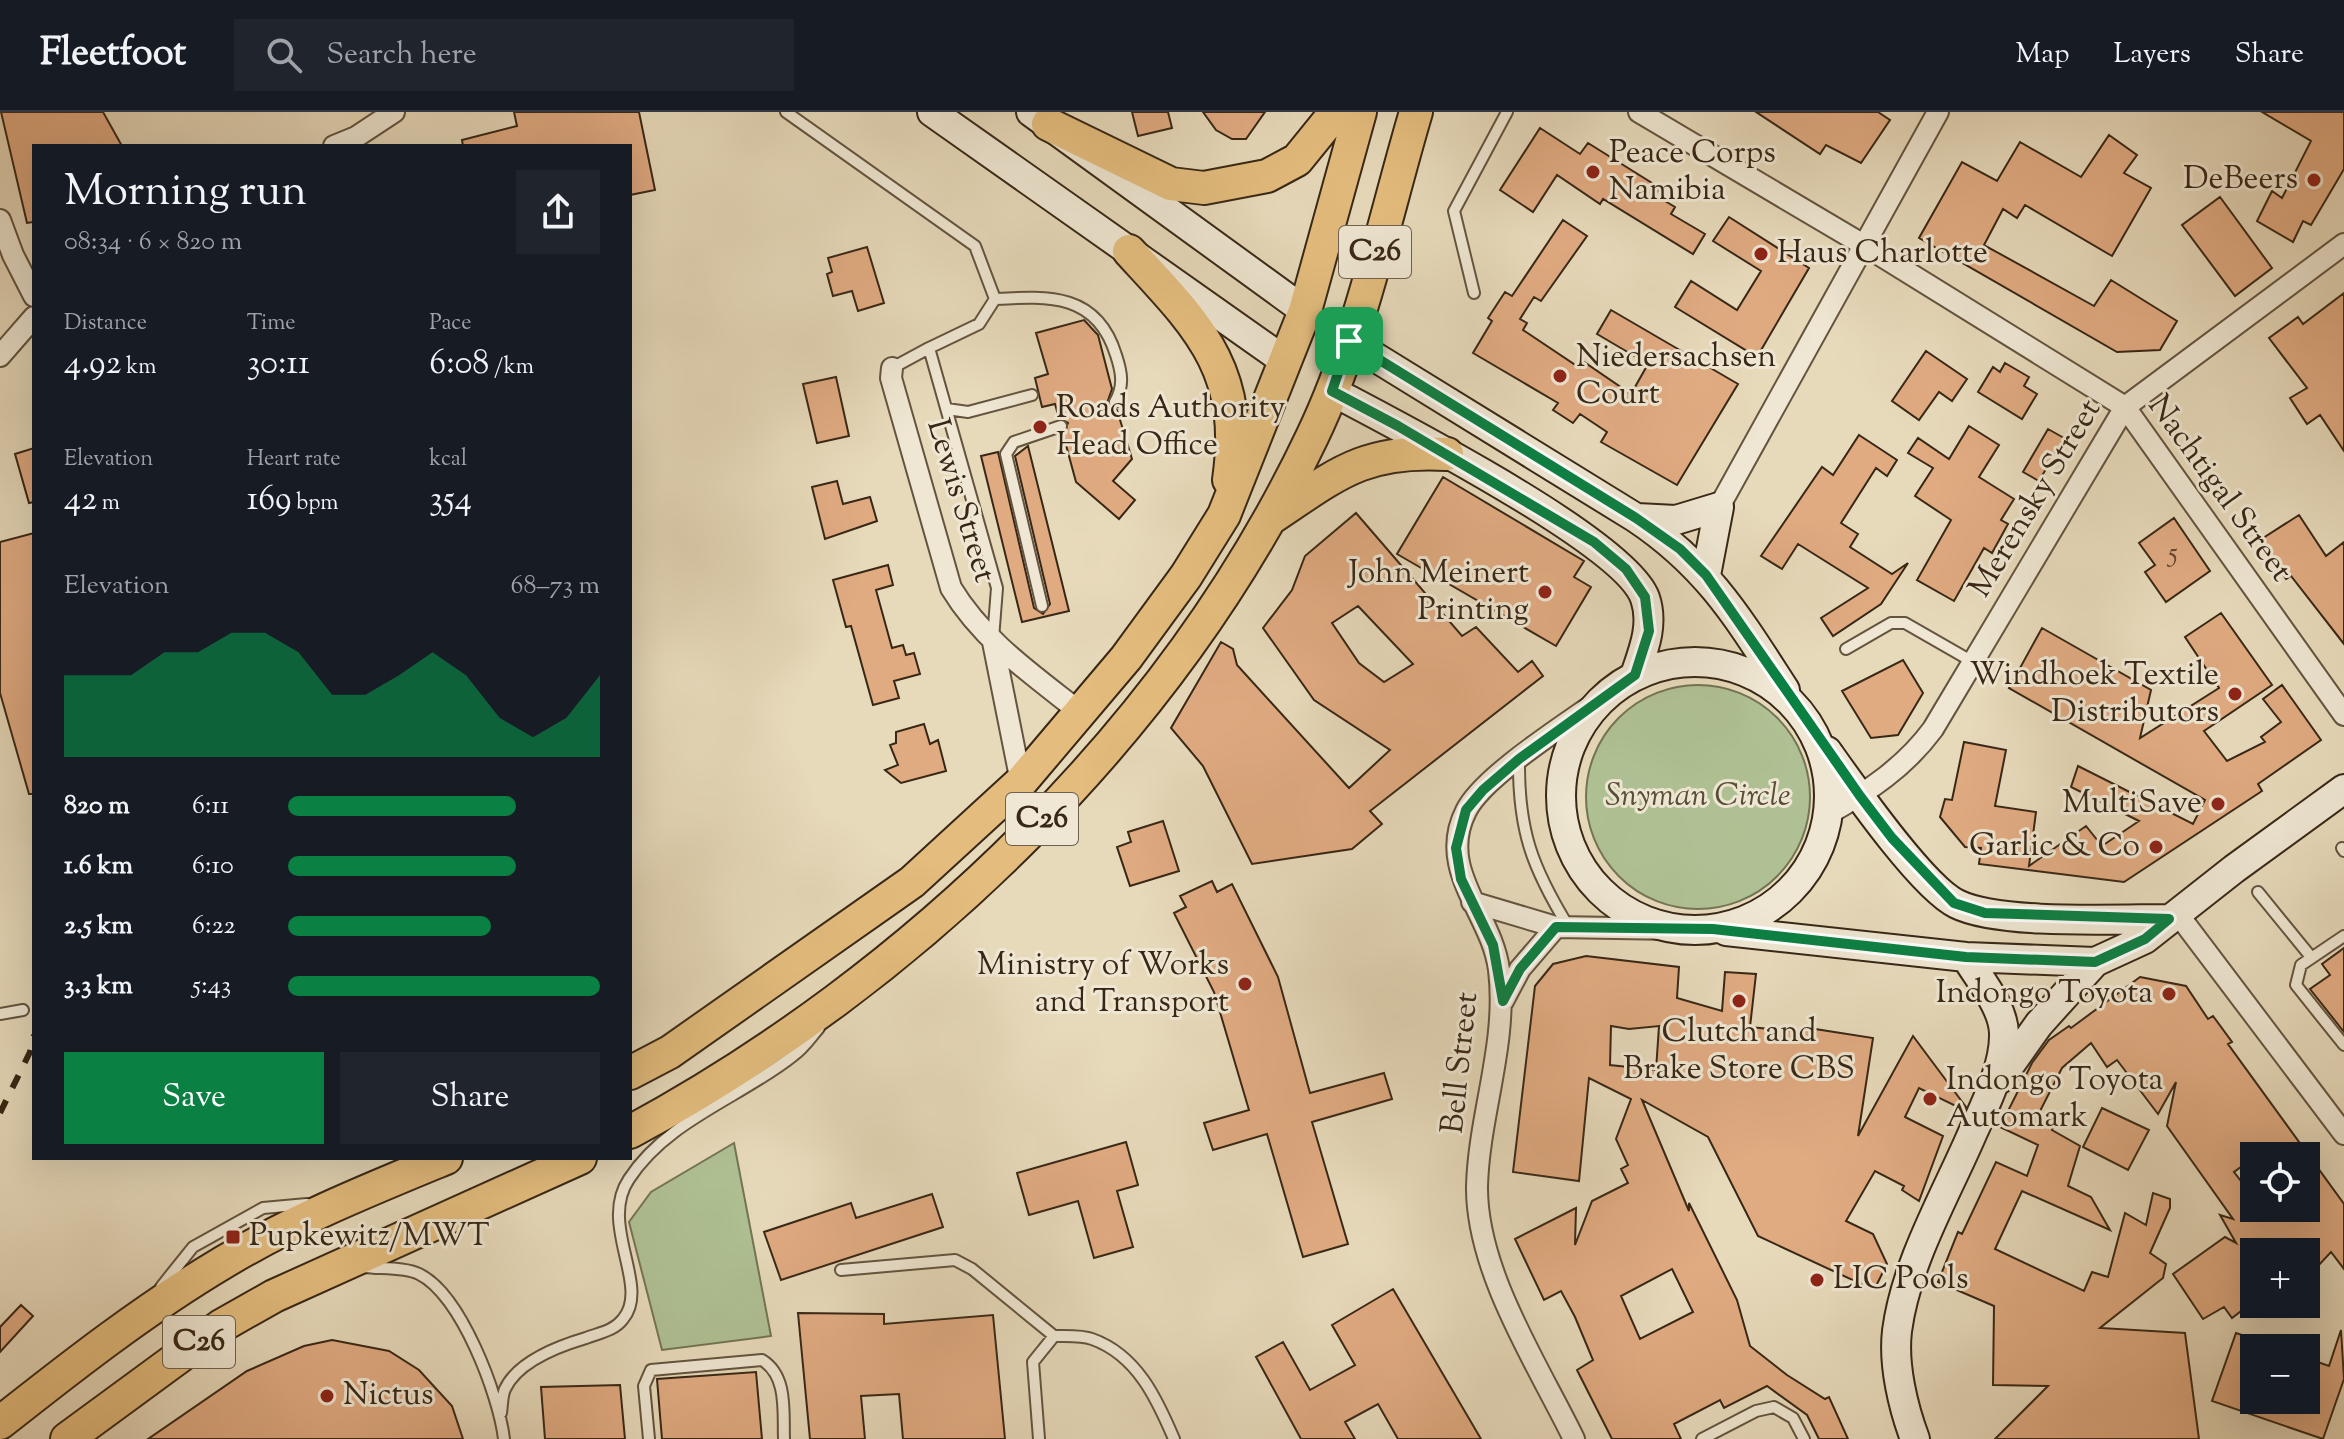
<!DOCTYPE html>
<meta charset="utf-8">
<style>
:root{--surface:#171b24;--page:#20242c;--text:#f1f3f6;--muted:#9ea1a6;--line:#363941;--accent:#0b8043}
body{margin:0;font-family:"Sorts Mill Goudy",serif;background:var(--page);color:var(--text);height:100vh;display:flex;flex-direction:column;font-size:30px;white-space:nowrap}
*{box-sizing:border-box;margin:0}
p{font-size:26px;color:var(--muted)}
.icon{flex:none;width:44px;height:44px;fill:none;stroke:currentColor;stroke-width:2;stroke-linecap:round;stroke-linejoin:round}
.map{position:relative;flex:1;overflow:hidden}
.panel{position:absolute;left:32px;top:32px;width:600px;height:1016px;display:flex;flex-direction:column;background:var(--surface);border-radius:0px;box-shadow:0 8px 32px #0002}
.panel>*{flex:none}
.fabs{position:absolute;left:2240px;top:1030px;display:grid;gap:16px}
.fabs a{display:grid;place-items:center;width:80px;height:80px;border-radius:0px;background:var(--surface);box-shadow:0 8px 32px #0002;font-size:40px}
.pin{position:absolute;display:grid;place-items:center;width:68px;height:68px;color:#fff;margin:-34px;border-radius:16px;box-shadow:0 4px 12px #0006}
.round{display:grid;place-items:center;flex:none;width:84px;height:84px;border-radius:0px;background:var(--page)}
.overview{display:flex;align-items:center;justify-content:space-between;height:136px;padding:0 32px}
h1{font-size:44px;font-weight:600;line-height:60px}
.figures{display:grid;grid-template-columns:repeat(3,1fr);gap:12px;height:136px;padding:8px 32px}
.figures div{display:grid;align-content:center}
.figures b{font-size:34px;font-weight:600}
.figures small{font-size:22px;font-weight:400}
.figures p{font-size:22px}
.chart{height:224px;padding:16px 32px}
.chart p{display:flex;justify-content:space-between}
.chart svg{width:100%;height:144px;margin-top:8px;fill:var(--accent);opacity:.7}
.button{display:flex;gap:16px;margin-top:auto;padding:16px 32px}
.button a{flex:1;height:92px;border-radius:0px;background:var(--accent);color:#fff;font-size:32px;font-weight:600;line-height:92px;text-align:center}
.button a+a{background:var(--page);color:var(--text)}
ul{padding:0 32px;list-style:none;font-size:26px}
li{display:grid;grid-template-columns:128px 96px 1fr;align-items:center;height:60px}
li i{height:20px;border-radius:10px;background:var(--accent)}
header{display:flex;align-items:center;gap:48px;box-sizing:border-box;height:112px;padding:0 40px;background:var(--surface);border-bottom:2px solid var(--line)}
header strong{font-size:38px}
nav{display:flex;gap:44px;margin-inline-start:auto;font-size:28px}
.search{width:560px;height:72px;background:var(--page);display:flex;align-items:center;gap:20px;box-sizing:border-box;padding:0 28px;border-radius:0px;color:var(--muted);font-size:30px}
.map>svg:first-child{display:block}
.green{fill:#afc194;stroke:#747455;stroke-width:2}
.building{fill:#e1ab82;stroke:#382716;stroke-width:2;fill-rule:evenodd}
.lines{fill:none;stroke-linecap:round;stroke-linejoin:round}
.lane-casing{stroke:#64543f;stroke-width:14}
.street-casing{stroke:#64543f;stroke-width:24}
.secondary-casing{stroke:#382716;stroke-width:32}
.primary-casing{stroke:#382716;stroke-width:36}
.lane{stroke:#efe7d3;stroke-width:10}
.street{stroke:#efe7d3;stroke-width:20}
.secondary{stroke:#efe7d3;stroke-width:28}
.primary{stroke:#e4bd7e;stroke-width:32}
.rail{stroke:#382716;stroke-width:6;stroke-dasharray:14 14;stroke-linecap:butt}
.route-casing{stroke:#fff;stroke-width:16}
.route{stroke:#0b8043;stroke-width:10}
.poi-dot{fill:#8f2418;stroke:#efe7d3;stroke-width:3}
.labels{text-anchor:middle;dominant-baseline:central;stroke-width:6;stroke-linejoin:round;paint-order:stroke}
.number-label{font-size:28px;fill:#624831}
.shield{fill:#efe7d3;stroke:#6f614f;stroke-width:2}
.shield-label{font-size:30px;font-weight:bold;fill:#382716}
.poi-label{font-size:32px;fill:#382716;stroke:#efe7d3;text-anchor:start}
.street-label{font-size:32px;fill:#382716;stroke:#efe7d3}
.park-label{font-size:32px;font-style:italic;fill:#564e36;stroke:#efe7d3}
</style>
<header>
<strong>Fleetfoot</strong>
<div class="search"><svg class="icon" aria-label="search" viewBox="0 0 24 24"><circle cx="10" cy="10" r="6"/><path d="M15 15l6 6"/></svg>Search here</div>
<nav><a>Map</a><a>Layers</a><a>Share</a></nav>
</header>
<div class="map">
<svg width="2344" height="1327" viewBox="0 0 2344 1327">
<rect width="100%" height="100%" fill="#e7dabb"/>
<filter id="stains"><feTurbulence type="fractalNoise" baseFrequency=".0025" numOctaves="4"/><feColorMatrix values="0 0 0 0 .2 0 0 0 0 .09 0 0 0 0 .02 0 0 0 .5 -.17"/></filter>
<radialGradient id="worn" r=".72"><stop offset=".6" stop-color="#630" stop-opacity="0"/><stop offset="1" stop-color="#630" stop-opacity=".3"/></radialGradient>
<path class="green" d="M1586 685a112 112 0 1 1 224 0a112 112 0 1 1-224 0Z
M734 1031 771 1224 662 1238 629 1110 651 1080Z"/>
<path class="building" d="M1 0H103L122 34H34V110L27 111Z
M514 0H639L655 78 630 83V34H463L462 28 517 14Z
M1132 0H1168L1172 16 1138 24Z
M1203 0H1265L1246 27H1232L1216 18Z
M1756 0H1878L1890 8 1861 51 1826 33 1820 42Z
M2262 0H2344V57L2311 113 2303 109 2293 130 2257 109 2272 79 2282 86 2311 29Z
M1540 16 1580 42 1588 31 1660 76 1655 83 1675 95 1671 102 1705 122 1693 142 1603 87 1600 92 1557 63 1533 100 1500 78Z
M2109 23 2137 43 2124 61 2151 76 2112 144 2025 93 2017 106 2003 97 1984 133 2094 194 2111 168 2177 209 2160 238 2117 240 1919 126 1962 50 1997 69 2020 30 2081 65Z
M2220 85 2272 156 2235 184 2182 113Z
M1729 105 1809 156 1757 245 1675 195 1691 169 1737 198 1761 159 1713 129Z
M1563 108 1587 124 1541 189 1534 185 1520 207 1527 211 1523 218 1580 256 1584 250 1631 282 1648 252 1597 222 1611 198 1738 272 1677 373 1601 330 1607 320 1580 302 1573 311 1553 298 1558 291 1473 241 1492 209 1488 206 1505 180 1512 184Z
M867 135 884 191 858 199 852 179 833 184 827 162 832 160 828 146Z
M2344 181V339L2320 303 2307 312 2290 286 2307 276 2269 226 2298 205 2303 212Z
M1084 208 1098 223 1112 277 1107 291 1117 298 1132 347 1113 369 1135 388 1119 407 1076 370 1063 322 1068 311 1059 306 1055 292 1042 295 1035 266 1048 262 1036 221Z
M1926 239 1967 267 1952 289 1939 280 1919 308 1892 289Z
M2005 251 2029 265 2024 274 2037 282 2022 307 1978 280 1993 255 2000 260Z
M836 265 849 324 817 331 803 272Z
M1969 314 1999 333 1979 365 2014 387 2001 408 2008 412 1992 441 1984 436 1954 489 1917 468 1951 408 1915 384 1933 356 1908 341 1918 326 1949 347Z
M2048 317 2064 326 2039 369 2023 360Z
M1859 323 1897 348 1887 364 1876 356 1841 411 1858 422 1850 435 1892 462 1908 451 1881 492 1833 524 1821 506 1868 476 1798 432 1782 457 1761 444 1822 355 1833 363Z
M1028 334 1069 499 1022 510 981 344 998 340 1034 496 1043 502 1050 492 1015 344Z
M34 336V390L29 391 15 342Z
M1443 365 1584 449 1574 465 1591 475 1556 534 1397 442Z
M837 369 843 392 870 385 877 409 825 427 812 375Z
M1356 401 1462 524 1476 515 1518 560 1532 549 1543 564 1370 699 1382 712 1352 737 1252 752 1203 654 1171 616 1221 530 1233 537 1237 553 1349 676 1390 638 1314 588 1263 516 1292 478 1305 444ZM1358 494 1413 552 1384 570 1359 551 1332 511Z
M2299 403 2326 444 2344 430V532L2291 464 2286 467 2260 428Z
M2174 406 2210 459 2166 490 2145 460 2155 453 2139 431Z
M34 421V682H29L0 581V430Z
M888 453 893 473 876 478 892 536 903 533 906 543 914 541 920 562 894 569 899 586 873 593 851 514 846 515 833 468Z
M2221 501 2272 573 2204 619 2227 649 2265 630 2261 625 2281 610 2263 587 2282 573 2321 628 2258 672 2262 679 2124 770 1979 752 1981 736 1965 735 1940 705 1945 687 1952 688 1964 630 2006 638 1995 694 2036 700 2029 754 2086 714 2102 734 2139 709 2071 675 2078 654 2193 712 2205 688 2009 576 2042 516 2151 578 2140 626 2219 576 2185 525Z
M1903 548 1923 581 1898 623 1871 626 1842 579Z
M924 612 930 632 938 628 946 659 901 671 885 658 898 653 890 633 896 631V620Z
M1163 709 1179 759 1130 774 1117 735 1131 730 1128 720Z
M1212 769 1217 780 1232 772 1278 865 1310 981 1384 961 1392 987 1312 1010 1348 1132 1303 1145 1267 1022 1213 1038 1204 1011 1249 998 1214 880 1174 801 1186 795 1180 784Z
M2344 836V920L2310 877 2330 863 2322 852Z
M1586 844 1679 855 1677 886 1722 899 1725 860 1756 862 1750 915 1801 920 1802 915 1873 926 1858 1024 1913 924 1966 995 1964 998 1919 976 1905 1005 1943 1024 1919 1089 1902 1078 1904 1074 1875 1059 1846 1109 1873 1122 1887 1152 1874 1178 1758 1124 1708 1025 1642 988 1689 1099V1091L1737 1188 1750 1234 1787 1263 1825 1287 1829 1285 1848 1327H1819L1807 1303 1767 1274 1724 1296 1720 1288 1674 1312 1681 1327H1612L1577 1258 1593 1248 1575 1205 1561 1179 1544 1188 1515 1127 1576 1096 1575 1133 1592 1089 1628 1071 1621 1057 1628 1053 1616 1027 1631 987 1589 966 1579 1069 1513 1060 1535 874 1553 852ZM1611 914 1629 917 1659 914 1656 958 1610 953ZM1672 1157 1693 1200 1640 1227 1621 1184Z
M2140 865 2186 874 2208 907 2213 904 2232 930 2228 932 2344 1092V1157L2331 1140 2318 1154 2308 1140H2254V1189L2232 1206 2224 1195 2203 1207 2173 1162 2225 1125 2236 1131 2220 1103 2233 1107 2167 1014 2176 970 2158 1002 2117 948 2107 955 2091 931 2062 956 2038 1003 2054 1011 2052 1018 2080 1034 2068 1074 2091 1085 2110 1118 2022 1079 1995 1137 2084 1179 2092 1160 2108 1165 2125 1101 2146 1113 2153 1081 2170 1087V1096L2150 1141 2166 1152 2163 1166 2100 1216 2185 1221 2199 1327H1995L2048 1274 1993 1273 1994 1194 1938 1170 1958 1120 1962 1122 1996 1050 2027 1064 2038 1033 2000 1015 2032 951 2049 928 2069 914 2071 916ZM2266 1037 2271 1044H2306V1096H2254V1086L2234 1060Z
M2102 996 2149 1018 2128 1058 2083 1035Z
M1126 1030 1138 1073 1117 1079 1133 1135 1094 1146 1078 1089 1029 1103 1017 1061Z
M932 1082 943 1115 781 1168 764 1120 851 1091 856 1106Z
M1393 1177 1481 1327H1398L1378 1292 1345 1310 1355 1327H1301L1256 1245 1283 1230 1310 1278 1355 1253 1332 1213Z
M21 1193 33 1204 0 1240V1215Z
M798 1201 884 1202V1212L993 1203 1005 1327H903L899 1282 861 1284 865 1327H810Z
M2341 1218 2344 1267 2323 1327 2212 1289 2236 1221 2254 1227V1288H2306V1246L2329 1254Z
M332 1228 389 1239 419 1258 452 1294 463 1327H148L247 1259 304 1234Z
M756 1260 762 1327H662L657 1267Z
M620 1273 625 1327H545L541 1275Z"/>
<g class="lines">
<g class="lane-casing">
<path id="lane" d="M786 0 975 134 995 187 979 212 929 236 997 476 993 527
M1474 181 1454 99 1507 0
M995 187C1049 184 1097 181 1116 243 1122 261 1124 274 1115 290
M892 256 929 236
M947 297 968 300 1032 283
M1042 494 1006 342 1014 330 1061 314
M1846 537 1891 511H1905L1973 550
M1519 647C1518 718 1532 755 1568 814
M2342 736 2344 739
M2258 780 2311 845
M2344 824 2301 853 2296 873 2344 933
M0 902 23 898
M364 1155C380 1157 405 1155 419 1162 461 1182 499 1284 504 1327
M841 1158 955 1148 972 1157 1054 1224
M161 1175 193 1135 263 1096 307 1092
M501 1301C502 1294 502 1283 505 1277 518 1249 559 1234 586 1226 599 1221 614 1219 623 1207 651 1174 598 1113 629 1067 667 1008 742 985 794 943 804 936 811 925 819 916
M649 1327 644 1274 651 1258 762 1248C788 1264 783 1300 784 1327
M1039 1327 1033 1250 1054 1224C1066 1224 1082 1223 1092 1227 1137 1243 1157 1287 1174 1327
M1702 1327 1756 1299 1774 1295 1793 1306 1804 1327"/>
</g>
<g class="street-casing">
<path id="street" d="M1639 0 1862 132 2125 295 2344 603
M334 34 356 25 394 0
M0 108 13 143 34 184
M0 244 34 205
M892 256 891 266 951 476C983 529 1033 563 1081 601
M1719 395 1938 0
M993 530 1021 670
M1828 702C1869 679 1905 655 1933 617L2125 295 2344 132
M1472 790 1556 815
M2177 801 2344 1022
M1503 889 1520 857 1556 815 1676 817
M1574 1327C1538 1253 1476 1159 1477 1074 1479 1002 1508 931 1499 858 1492 802 1436 758 1466 699 1483 664 1568 611 1601 587"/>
</g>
<g class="secondary-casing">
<path id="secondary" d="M932 0 1285 249
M1031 0 1305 199
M1349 229 1636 406C1708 454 1739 507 1785 578
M1332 279C1392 311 1625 430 1645 486 1654 512 1644 537 1635 563
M1637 406 1676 408 1719 395 1706 463
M1561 684a134 134 0 1 1 268 0a134 134 0 1 1-268 0Z
M1827 639C1852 674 1922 775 1957 792 1999 813 2119 807 2169 807
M1726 819 1966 845 2095 850 2145 827 2234 757 2344 677
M2000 967 2039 912 2095 850
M1915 1327C1903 1295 1893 1253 1897 1219 1906 1150 1946 1083 1973 1020 1986 991 2005 953 2004 921 2003 894 1979 867 1966 845"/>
</g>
<g class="primary-casing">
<path id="primary" d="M1048 12 1171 72 1204 76 1267 64 1297 48 1336 0
M1129 139C1198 214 1245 257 1229 368
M1271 406C1337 362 1364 337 1447 342
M630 961 670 940 912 770 1021 670 1126 546 1186 464 1224 403 1305 199 1360 0
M630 1020C913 867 1173 618 1312 325 1361 223 1384 108 1416 0
M0 1311C72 1254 145 1197 224 1150 294 1108 371 1077 446 1046
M67 1327 221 1214 274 1184 580 1046"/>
</g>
<use href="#lane" class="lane"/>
<use href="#street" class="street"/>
<use href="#secondary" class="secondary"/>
<use href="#primary" class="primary"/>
<path class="rail" d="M0 1001 30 940 34 923"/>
</g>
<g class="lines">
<g class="route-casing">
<path id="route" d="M1349 229 1636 406 1680 437 1706 463 1860 684 1892 726 1954 791 1985 801 2169 807 2145 827 2095 850 1966 845 1713 817 1556 815 1520 857 1503 889 1493 833 1461 767 1456 736 1466 698 1483 678 1519 647 1635 563 1649 519 1645 485 1626 457 1594 430 1398 314 1332 279Z"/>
</g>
<use href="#route" class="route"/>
</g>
<g class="poi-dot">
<circle cx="1593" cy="60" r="8"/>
<circle cx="2314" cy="68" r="8"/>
<circle cx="1761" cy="142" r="8"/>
<circle cx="1560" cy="264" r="8"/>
<circle cx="1040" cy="315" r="8"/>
<circle cx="1545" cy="480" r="8"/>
<circle cx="2235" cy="582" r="8"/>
<circle cx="2218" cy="692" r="8"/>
<circle cx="2156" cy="735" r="8"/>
<circle cx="1245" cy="872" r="8"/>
<circle cx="2169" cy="882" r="8"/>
<circle cx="1739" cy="889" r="8"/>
<circle cx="1930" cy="987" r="8"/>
<rect x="225" y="1117" width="16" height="16" rx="4"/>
<circle cx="1817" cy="1168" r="8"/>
<circle cx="327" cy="1284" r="8"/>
</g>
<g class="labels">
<g class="number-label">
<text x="2173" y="442">5</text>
</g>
<g class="shield">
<rect x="1339" y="114" width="72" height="52" rx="6"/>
<rect x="1006" y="681" width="72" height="52" rx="6"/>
<rect x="163" y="1204" width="72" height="52" rx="6"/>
</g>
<g class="shield-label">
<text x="1375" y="140">C26</text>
<text x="1042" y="707">C26</text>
<text x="199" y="1230">C26</text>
</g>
<g class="poi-label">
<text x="1609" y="42">Peace Corps<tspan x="1609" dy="37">Namibia</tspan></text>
<text x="2298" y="68" text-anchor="end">DeBeers</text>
<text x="1777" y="142">Haus Charlotte</text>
<text x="1576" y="246">Niedersachsen<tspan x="1576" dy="37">Court</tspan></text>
<text x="1056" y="297">Roads Authority<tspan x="1056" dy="37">Head Office</tspan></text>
<text x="1529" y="462" text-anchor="end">John Meinert<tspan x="1529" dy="37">Printing</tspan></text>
<text x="2219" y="564" text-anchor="end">Windhoek Textile<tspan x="2219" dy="37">Distributors</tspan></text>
<text x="2202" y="692" text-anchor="end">MultiSave</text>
<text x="2140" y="735" text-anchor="end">Garlic &amp; Co</text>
<text x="1229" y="854" text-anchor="end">Ministry of Works<tspan x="1229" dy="37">and Transport</tspan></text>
<text x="2153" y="882" text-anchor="end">Indongo Toyota</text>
<text x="1739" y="921" text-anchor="middle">Clutch and<tspan x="1739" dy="37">Brake Store CBS</tspan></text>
<text x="1946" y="969">Indongo Toyota<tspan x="1946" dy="37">Automark</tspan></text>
<text x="249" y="1125">Pupkewitz/MWT</text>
<text x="1833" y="1168">LIC Pools</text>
<text x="343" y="1284">Nictus</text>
</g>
<g class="street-label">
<text transform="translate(2219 377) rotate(54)">Nachtigal Street</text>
<text transform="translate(2036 387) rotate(-59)">Merensky Street</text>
<text transform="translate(960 389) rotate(73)">Lewis Street</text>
<text transform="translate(1461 951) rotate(-84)">Bell Street</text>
</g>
<g class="park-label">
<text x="1698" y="685">Snyman Circle</text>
</g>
</g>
<rect width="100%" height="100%" filter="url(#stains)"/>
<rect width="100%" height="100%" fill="url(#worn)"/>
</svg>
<div class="fabs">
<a><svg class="icon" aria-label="locate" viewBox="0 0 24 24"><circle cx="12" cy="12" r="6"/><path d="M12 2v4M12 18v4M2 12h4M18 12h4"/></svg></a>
<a>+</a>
<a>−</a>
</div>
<div class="pin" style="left:1349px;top:229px;background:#1e9e55"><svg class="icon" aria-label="arrive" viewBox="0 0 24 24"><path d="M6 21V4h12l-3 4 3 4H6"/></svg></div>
<section class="panel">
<div class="overview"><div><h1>Morning run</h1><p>08:34 · 6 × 820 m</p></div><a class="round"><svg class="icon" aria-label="share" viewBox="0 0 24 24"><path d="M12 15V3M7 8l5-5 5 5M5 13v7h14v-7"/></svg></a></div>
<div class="figures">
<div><p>Distance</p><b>4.92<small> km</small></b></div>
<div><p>Time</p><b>30:11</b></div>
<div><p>Pace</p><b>6:08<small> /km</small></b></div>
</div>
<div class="figures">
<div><p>Elevation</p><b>42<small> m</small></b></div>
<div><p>Heart rate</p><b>169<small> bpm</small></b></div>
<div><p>kcal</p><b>354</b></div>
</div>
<div class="chart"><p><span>Elevation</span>68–73 m</p>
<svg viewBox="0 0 160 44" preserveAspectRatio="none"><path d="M0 44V19L10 19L20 19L30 12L40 12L50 6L60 6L70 12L80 25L90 25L100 19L110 12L120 19L130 32L140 38L150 32L160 19V44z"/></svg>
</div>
<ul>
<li><b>820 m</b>6:11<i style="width:73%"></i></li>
<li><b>1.6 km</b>6:10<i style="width:73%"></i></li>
<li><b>2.5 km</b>6:22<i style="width:65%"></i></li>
<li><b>3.3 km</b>5:43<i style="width:100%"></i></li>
</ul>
<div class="button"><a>Save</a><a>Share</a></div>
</section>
</div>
